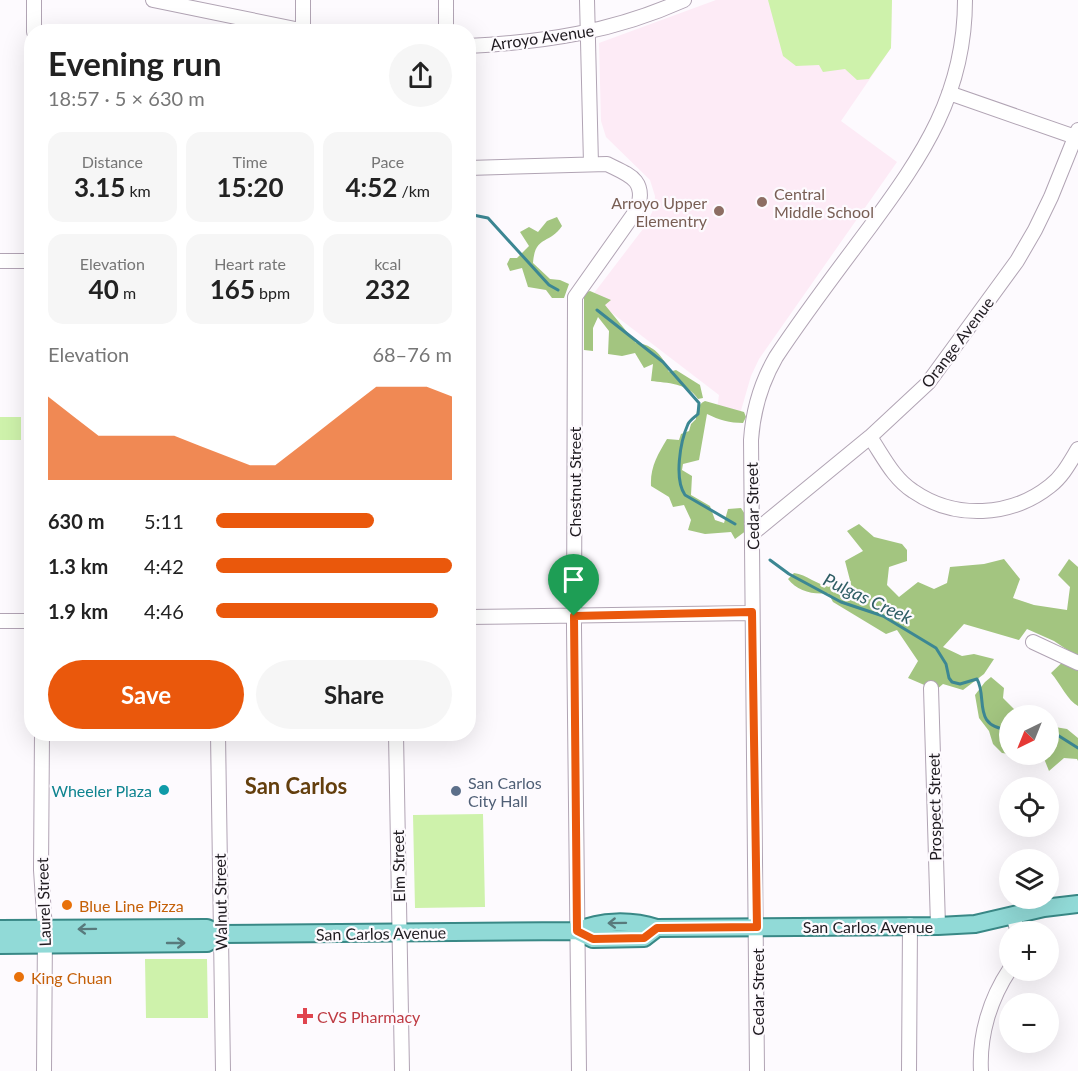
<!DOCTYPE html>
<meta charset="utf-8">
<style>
:root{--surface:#fff;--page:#f6f6f6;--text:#222;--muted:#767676;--accent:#ea580c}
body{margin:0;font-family:Lato,sans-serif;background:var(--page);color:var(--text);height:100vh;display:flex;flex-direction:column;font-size:22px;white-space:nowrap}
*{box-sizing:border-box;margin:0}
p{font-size:20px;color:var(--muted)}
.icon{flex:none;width:33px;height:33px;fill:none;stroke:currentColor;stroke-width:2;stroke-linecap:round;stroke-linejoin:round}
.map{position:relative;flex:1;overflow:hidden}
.sheet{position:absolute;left:24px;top:24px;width:452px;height:717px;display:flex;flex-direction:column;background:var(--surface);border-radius:24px;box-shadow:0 6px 24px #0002}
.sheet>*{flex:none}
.needle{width:39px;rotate:223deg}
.tools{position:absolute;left:999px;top:705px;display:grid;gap:12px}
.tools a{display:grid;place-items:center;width:60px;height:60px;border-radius:50%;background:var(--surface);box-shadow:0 6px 24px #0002;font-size:30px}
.pin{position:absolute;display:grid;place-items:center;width:51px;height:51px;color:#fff;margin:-62px -26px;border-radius:50% 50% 50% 0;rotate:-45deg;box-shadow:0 0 6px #0007}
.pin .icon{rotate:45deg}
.round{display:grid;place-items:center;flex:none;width:63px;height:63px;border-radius:32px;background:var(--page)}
.head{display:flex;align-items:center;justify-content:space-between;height:102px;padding:0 24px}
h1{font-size:33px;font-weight:700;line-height:45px}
.figures{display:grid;grid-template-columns:repeat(3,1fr);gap:9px;height:102px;padding:6px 24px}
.figures div{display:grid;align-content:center;border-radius:15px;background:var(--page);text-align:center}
.figures b{font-size:26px;font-weight:700}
.figures small{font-size:16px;font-weight:400}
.figures p{font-size:16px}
.chart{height:168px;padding:12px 24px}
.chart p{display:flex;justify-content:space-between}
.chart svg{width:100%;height:108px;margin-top:6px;fill:var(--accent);opacity:.7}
.action{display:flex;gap:12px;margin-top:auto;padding:12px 24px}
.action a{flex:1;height:69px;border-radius:36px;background:var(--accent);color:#fff;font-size:24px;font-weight:700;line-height:69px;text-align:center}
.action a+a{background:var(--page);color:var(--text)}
ul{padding:0 24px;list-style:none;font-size:20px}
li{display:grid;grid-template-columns:96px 72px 1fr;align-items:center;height:45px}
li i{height:15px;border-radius:8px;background:var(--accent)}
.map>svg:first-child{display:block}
.education{fill:#fdebf6}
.green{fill:#cef2ab}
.forest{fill:#a3c580}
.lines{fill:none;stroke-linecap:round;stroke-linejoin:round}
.stream{stroke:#3c8793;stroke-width:3}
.minor-casing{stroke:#b1a4b4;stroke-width:16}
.major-casing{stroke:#398886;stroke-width:20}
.minor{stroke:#fff;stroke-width:14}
.major{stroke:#91dad7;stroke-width:16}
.oneway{stroke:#587a7c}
.route-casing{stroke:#fff;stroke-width:12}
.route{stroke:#ea580c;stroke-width:8}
.education-dot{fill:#8d6e63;stroke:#fdfafe;stroke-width:2}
.culture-dot{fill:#0f9aa8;stroke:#fdfafe;stroke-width:2}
.service-dot{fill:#5c6f8a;stroke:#fdfafe;stroke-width:2}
.food-dot{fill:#e8710a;stroke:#fdfafe;stroke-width:2}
.health-dot{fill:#e0444e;stroke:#fdfafe;stroke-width:2}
.labels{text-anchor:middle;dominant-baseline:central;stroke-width:4.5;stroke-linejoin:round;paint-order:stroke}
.street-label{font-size:16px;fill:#1f1b20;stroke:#fdfafe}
.education-label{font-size:16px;fill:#785e54;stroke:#fdfafe;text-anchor:start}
.service-label{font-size:16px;fill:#4e5e75;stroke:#fdfafe;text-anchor:start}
.culture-label{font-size:16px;fill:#0d838f;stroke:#fdfafe;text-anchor:end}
.food-label{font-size:16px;fill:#c56008;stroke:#fdfafe;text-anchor:start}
.health-label{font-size:16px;fill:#be3a42;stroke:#fdfafe;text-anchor:start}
.water-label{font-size:18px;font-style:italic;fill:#2e5d64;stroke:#fdfafe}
.district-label{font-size:22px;font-weight:bold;fill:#633e0d;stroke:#fdfafe}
</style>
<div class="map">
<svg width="1078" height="1071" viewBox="0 0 1078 1071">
<rect width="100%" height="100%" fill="#fdfafe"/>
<path class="education" d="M716 0H892L891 48 841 121 897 162 759 359 751 376 740 414 717 410 719 395 591 297 646 225 654 208 655 196 650 180 606 137 601 121 599 43Z"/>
<path class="green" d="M768 0H892L891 48 869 79 857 80 845 69 823 72 819 65 796 66 783 56Z
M0 417H21V440H0Z
M483 814 485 907 415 908 413 815Z
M145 959H207L208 1018H146Z"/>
<path class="forest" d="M557 217 562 226C549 245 535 235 533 263L550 279 560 280 569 284 564 298H552L546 290 528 287 522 268 510 271 507 264 510 258H517L529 246 520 232 529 227 538 232 547 221Z
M590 291 611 300 605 305 636 343C653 344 664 357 669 372L676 370 700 385 703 398 698 399C688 383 667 383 651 381L653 364 644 368 635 353 622 356 608 354 609 331 598 317 593 328V351L584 350V293Z
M705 401 744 412 746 417 743 423C730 423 719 420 707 414L699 460 683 464 682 470 692 476 691 495 710 506 715 520 724 523 728 509 741 508 748 519 747 530 735 539 731 532 705 534 688 530 691 520 684 505 673 507 669 497 651 486C650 467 658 454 667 439L679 440 681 434 689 431 691 424 696 419C696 412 698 404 705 401Z
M859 524 874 537 902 544 907 550V561L889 567 887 585 899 597 918 582 934 589 947 583 950 567 984 564 1004 559 1020 579 1013 598 1034 605 1067 610 1070 587 1058 575 1069 559 1078 567V706C1068 701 1060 683 1051 673L1072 653 1054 641 1027 629 1019 640 964 624 943 647 962 656 974 654 994 659 984 674 963 690 943 684 936 690 908 678 918 661 897 630 886 634 833 602 828 593C813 595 797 591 788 579L794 573C807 575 816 584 829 587L836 581 852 588 845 561 863 551 847 531Z
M991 677 1004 688 1003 698 1014 709 1015 715 1010 716 1009 754 1002 753 993 744 989 731 979 718 975 695 985 682Z
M1055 727 1067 729 1078 738V761L1077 759 1064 758 1049 771 1043 756 1027 755 1048 754 1049 729Z"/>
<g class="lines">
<path class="stream" d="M468 214 488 218 549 285 558 290
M597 310 663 362 699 403 698 414C695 417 690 420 688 424 680 442 674 479 685 495L735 524
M770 560 789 574 841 602 883 616 936 648 946 664 949 678 952 682 960 684 977 679C988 698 971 727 1010 730
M1048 734 1059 736 1078 748"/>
<g class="minor-casing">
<path id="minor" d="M153 0 310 32
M587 0 591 164
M34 32V0
M303 32V0
M446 32V0
M468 46C545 42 613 32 684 0
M949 93 1078 138
M468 168 607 164C629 175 646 179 638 208L575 297 574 628 579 1071
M0 261H32
M870 437C883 456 893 478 913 491 955 520 1011 517 1050 486 1063 476 1070 462 1078 449
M753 533 870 437 928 383 1017 261 1035 230 1051 197 1078 130
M468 617 752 613
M0 621H32
M1033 642 1078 663
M931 688 938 926
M42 734 41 870 45 930 44 1071
M218 734 223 1071
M396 734 402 1071
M1013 916 1018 932
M757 1071 751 440C753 410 761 383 776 357 805 313 838 270 870 227 923 155 965 94 965 0
M909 1071 910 925
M981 1071C979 1035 990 999 1010 969"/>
</g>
<g class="major-casing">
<path id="major" d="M0 929 207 928 221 934 577 931C601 920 632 920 657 928L938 926 975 924 1044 908 1078 904
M577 931 593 939 644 938 657 928
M0 945 207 943 221 934"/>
</g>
<use href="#minor" class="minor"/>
<use href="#major" class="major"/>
</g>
<defs><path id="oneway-shaft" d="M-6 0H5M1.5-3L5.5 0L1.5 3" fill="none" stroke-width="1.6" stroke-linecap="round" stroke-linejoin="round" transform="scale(1.5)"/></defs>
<g class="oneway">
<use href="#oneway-shaft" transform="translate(617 923) rotate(179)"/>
<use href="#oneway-shaft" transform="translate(87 929) rotate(179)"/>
<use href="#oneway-shaft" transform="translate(176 943)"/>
</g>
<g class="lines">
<g class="route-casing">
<path id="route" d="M752 612 757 927 657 928 644 938 593 939 577 931 574 616Z"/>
</g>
<use href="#route" class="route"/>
</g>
<g class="education-dot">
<circle cx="762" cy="202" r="6"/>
<circle cx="719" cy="211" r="6"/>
</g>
<circle class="culture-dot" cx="164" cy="790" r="6"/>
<circle class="service-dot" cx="456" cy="791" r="6"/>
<g class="food-dot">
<circle cx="67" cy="905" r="6"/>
<circle cx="19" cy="977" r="6"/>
</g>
<path class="health-dot" d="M302 1007h6v6h6v6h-6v6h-6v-6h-6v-6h6z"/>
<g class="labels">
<g class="street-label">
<text transform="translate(542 37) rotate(-8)">Arroyo Avenue</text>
<text transform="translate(957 342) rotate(-53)">Orange Avenue</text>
<text transform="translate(574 482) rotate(-90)">Chestnut Street</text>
<text transform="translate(752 506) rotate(-91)">Cedar Street</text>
<text transform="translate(934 807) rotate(-91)">Prospect Street</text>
<text transform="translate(398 866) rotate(-91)">Elm Street</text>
<text transform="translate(43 902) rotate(-92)">Laurel Street</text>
<text transform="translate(220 902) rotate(-91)">Walnut Street</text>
<text x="868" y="926">San Carlos Avenue</text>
<text transform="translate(381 933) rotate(-1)">San Carlos Avenue</text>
<text transform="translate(757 992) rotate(-90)">Cedar Street</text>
</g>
<g class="education-label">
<text x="774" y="193">Central<tspan x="774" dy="18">Middle School</tspan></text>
<text x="707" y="202" text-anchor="end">Arroyo Upper<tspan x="707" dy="18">Elementry</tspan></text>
</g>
<g class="service-label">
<text x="468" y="782">San Carlos<tspan x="468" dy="18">City Hall</tspan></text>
</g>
<g class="culture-label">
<text x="152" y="790">Wheeler Plaza</text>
</g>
<g class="food-label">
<text x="79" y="905">Blue Line Pizza</text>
<text x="31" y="977">King Chuan</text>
</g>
<g class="health-label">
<text x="317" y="1016">CVS Pharmacy</text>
</g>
<g class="water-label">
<text transform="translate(868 598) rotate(25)">Pulgas Creek</text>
</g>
<g class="district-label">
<text x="296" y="785">San Carlos</text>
</g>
</g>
</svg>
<div class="tools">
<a><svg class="needle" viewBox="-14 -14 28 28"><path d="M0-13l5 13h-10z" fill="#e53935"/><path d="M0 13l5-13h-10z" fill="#767676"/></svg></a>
<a><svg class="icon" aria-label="locate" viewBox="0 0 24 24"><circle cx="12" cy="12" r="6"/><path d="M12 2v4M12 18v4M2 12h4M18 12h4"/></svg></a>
<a><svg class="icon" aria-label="layers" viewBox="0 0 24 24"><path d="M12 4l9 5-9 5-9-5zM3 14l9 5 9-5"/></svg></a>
<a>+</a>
<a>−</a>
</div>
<div class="pin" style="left:574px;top:616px;background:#1e9e55"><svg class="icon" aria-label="arrive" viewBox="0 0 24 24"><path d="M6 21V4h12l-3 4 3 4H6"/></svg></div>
<section class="sheet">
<div class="head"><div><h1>Evening run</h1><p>18:57 · 5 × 630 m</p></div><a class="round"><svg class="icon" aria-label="share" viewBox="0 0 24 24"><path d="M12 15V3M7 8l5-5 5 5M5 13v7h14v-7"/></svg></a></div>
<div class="figures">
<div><p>Distance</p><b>3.15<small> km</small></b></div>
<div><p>Time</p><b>15:20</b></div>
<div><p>Pace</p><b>4:52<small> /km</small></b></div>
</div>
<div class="figures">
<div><p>Elevation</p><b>40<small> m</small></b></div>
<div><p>Heart rate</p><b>165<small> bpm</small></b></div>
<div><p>kcal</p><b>232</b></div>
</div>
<div class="chart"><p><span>Elevation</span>68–76 m</p>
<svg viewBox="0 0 160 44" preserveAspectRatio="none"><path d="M0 44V10L10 18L20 26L30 26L40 26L50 26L60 30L70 34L80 38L90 38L100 30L110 22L120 14L130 6L140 6L150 6L160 10V44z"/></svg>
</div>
<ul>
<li><b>630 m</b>5:11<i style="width:67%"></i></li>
<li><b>1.3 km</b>4:42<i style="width:100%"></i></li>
<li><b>1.9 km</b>4:46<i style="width:94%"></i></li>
</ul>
<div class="action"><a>Save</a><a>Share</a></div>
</section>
</div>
